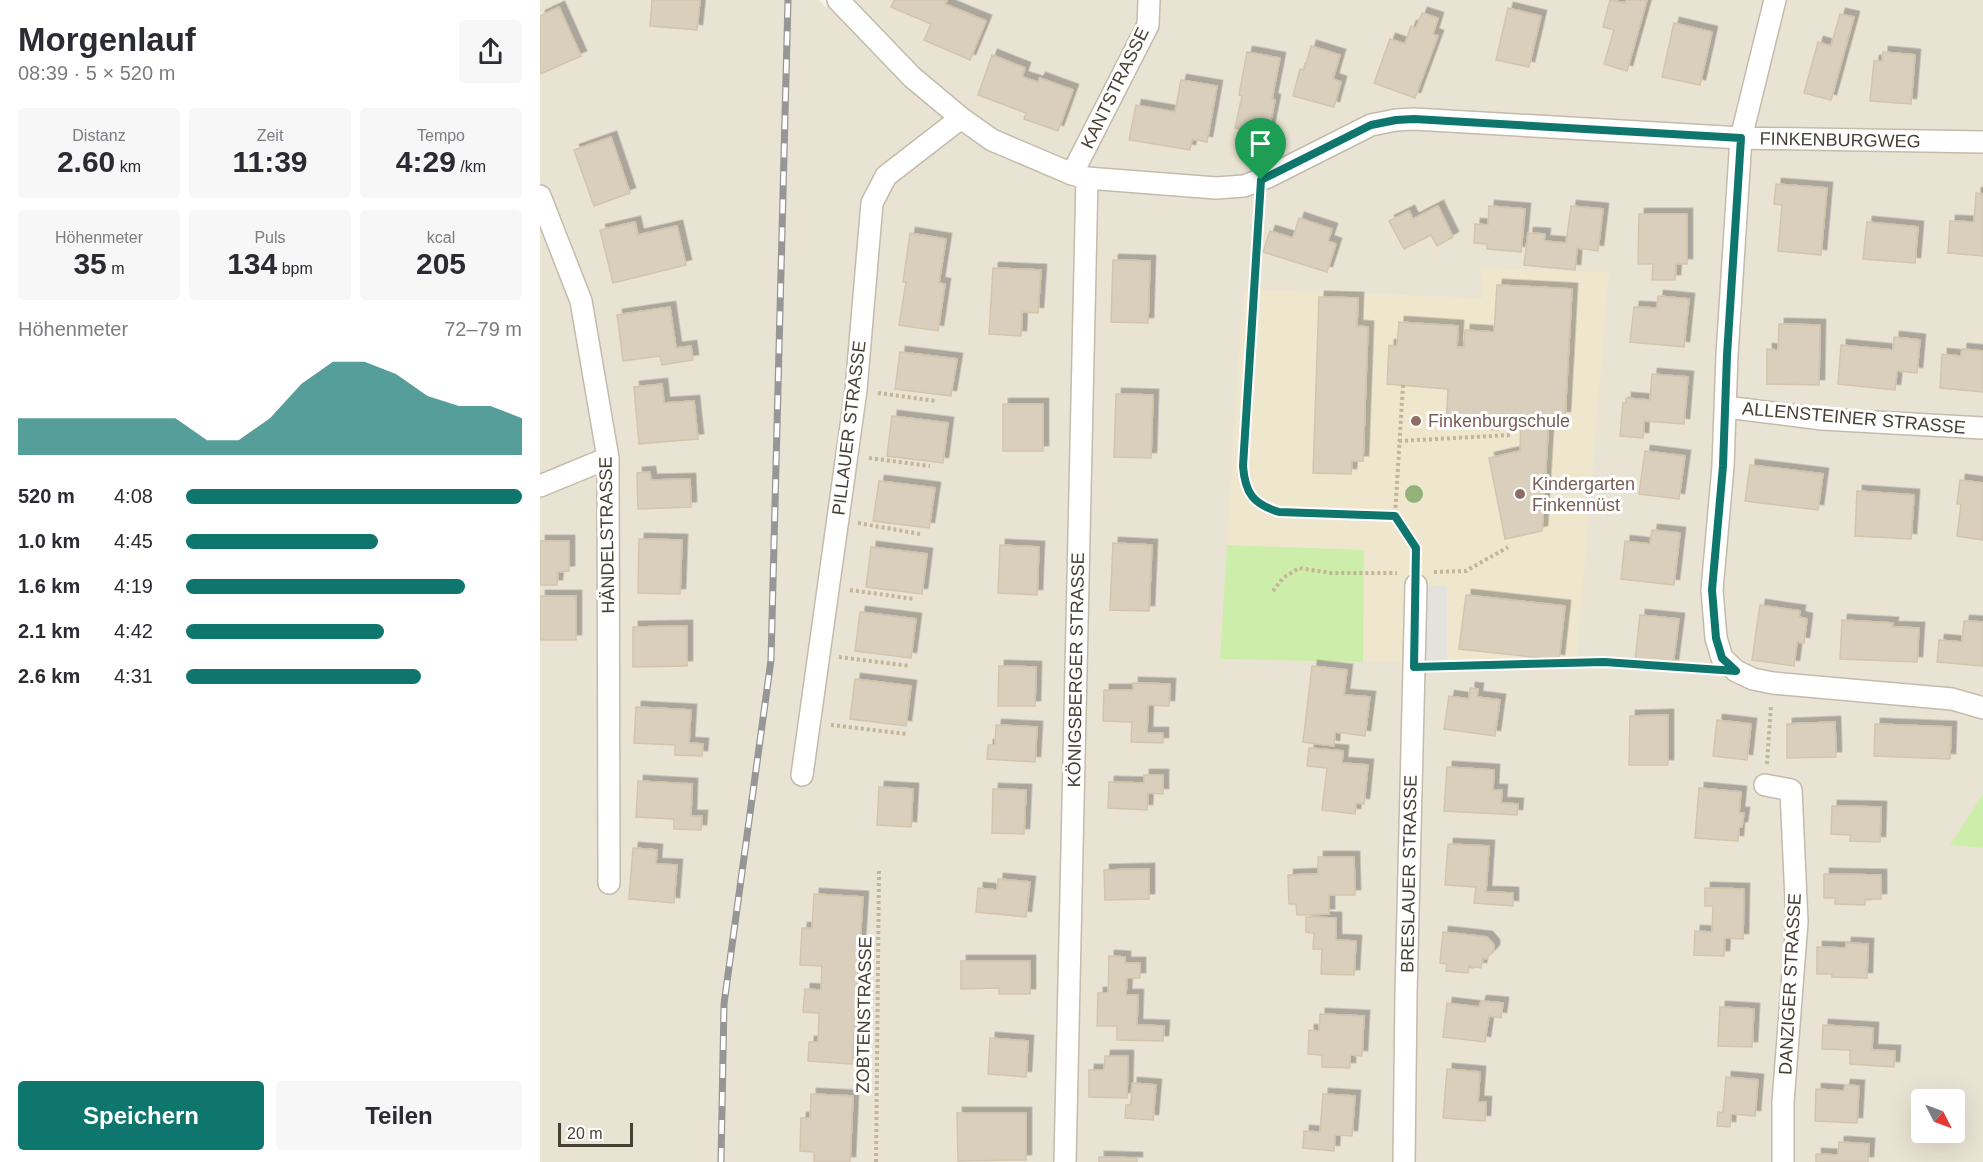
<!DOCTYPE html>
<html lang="de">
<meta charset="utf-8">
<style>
:root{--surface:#fff;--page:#f7f7f7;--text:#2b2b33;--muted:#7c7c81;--accent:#0f766e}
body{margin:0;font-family:Arial,sans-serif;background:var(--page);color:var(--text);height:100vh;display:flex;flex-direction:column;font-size:22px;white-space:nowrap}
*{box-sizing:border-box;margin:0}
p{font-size:20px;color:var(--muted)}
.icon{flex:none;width:33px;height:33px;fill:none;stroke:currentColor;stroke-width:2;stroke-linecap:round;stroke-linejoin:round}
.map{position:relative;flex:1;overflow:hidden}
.sheet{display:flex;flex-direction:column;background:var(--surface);width:540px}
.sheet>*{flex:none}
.needle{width:39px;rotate:132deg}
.tools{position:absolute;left:1371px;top:1089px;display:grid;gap:12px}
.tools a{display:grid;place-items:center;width:54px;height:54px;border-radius:6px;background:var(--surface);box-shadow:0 6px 24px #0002;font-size:30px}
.scale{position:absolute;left:18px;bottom:15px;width:75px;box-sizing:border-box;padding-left:6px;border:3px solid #484034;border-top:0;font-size:16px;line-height:21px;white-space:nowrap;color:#484034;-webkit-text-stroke:4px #fff;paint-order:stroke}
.pin{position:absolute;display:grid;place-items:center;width:51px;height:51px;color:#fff;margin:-62px -26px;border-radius:50% 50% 50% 0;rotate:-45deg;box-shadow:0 0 6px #0007}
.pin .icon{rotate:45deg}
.round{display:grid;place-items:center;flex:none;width:63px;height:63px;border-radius:6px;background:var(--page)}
.summary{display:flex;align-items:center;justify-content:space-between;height:102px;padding:0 18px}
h1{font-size:33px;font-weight:600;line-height:45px}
.metrics{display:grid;grid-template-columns:repeat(3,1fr);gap:9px;height:102px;padding:6px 18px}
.metrics div{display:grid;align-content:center;border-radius:6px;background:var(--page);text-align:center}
.metrics b{font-size:30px;font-weight:600}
.metrics small{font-size:16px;font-weight:400}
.metrics p{font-size:16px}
.chart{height:168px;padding:12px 18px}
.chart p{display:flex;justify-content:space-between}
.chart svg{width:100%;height:108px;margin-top:6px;fill:var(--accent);opacity:.7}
.primary-button{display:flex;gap:12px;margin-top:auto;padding:12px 18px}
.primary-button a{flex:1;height:69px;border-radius:6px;background:var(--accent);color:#fff;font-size:24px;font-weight:600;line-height:69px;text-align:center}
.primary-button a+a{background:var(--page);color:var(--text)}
ul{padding:0 18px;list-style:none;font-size:20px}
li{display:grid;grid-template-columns:96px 72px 1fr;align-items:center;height:45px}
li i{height:15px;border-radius:8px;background:var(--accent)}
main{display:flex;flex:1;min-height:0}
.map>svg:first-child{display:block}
.residential{fill:#e9e3d3;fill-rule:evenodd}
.education{fill:#efe6ce}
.green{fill:#cdedaa}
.parking{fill:#e5e2de}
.building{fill:#dacfbd;stroke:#d3c5ac;stroke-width:1.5;filter:url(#shadow)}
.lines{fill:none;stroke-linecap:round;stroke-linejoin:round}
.minor-casing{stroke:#c4bbaa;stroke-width:24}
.path{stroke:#c4b597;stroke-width:4;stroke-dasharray:3 3;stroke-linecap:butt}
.minor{stroke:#fff;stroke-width:21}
.rail-casing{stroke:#969696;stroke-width:7}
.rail{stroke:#fff;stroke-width:4.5;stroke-dasharray:14;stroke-linecap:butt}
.tree{fill:#93b279}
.route-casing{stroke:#fff;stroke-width:12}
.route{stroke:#0f766e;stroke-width:8}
.education-dot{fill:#8d6e63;stroke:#fff;stroke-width:2}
.labels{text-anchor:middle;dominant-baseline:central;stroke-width:6;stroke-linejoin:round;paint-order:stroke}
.street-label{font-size:18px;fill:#484034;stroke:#fff}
.education-label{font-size:18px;fill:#785e54;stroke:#fff;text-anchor:start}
</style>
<main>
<section class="sheet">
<div class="summary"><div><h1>Morgenlauf</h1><p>08:39 · 5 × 520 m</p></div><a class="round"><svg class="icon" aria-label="share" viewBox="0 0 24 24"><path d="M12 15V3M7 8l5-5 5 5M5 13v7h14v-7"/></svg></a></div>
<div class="metrics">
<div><p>Distanz</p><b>2.60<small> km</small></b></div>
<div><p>Zeit</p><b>11:39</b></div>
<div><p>Tempo</p><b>4:29<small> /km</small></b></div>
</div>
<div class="metrics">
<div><p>Höhenmeter</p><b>35<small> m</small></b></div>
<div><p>Puls</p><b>134<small> bpm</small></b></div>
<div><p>kcal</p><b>205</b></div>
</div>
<div class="chart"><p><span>Höhenmeter</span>72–79 m</p>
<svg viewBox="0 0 160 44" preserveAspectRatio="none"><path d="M0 44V29L10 29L20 29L30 29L40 29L50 29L60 38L70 38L80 29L90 15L100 6L110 6L120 11L130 20L140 24L150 24L160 29V44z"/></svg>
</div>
<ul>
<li><b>520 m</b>4:08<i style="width:100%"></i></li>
<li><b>1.0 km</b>4:45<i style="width:57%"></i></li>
<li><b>1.6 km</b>4:19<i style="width:83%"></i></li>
<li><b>2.1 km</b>4:42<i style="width:59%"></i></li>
<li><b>2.6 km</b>4:31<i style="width:70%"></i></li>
</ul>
<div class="primary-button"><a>Speichern</a><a>Teilen</a></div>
</section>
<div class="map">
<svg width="1443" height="1162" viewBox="0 0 1443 1162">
<defs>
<filter id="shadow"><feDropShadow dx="5.5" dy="-5.5" stdDeviation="0" flood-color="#0004"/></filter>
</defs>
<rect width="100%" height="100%" fill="#f4f0e5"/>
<path class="residential" d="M0 0H279L287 9V0H1443V794L1411 844 1443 848V1162H0ZM1382 1100H1414V1132H1382Z"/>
<path class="education" d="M940 268 1069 272 1036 666 680 659 703 289 943 298Z"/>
<path class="green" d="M687 545 824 550 823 662 680 659Z
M1443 794V848L1410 845Z"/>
<path class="parking" d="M885 586H907V663H885Z"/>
<path class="building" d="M112 0H160L157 30 110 26Z
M354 0H407L405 4 446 21 430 60 384 40 391 24 351 7Z
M1070 0 1086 3V0H1107L1087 71 1064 64 1074 30 1063 27Z
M19 7 41 56 0 74V16Z
M968 8 1001 16 989 67 956 60Z
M882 13 898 18 893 34 898 36 875 98 834 83 850 39 865 44 871 26 876 28Z
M1300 14 1314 17 1291 100 1264 93 1278 42 1291 46Z
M1134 23 1172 32 1160 85 1122 77Z
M771 46 800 55 793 79 801 82 794 107 753 96 760 69 764 70Z
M707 52 740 58 732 99 735 100 728 135 695 128 702 96 699 95Z
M1343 52 1375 55 1371 104 1330 101 1334 61H1342Z
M452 55 485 68 482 77 498 82 500 78 533 90 518 131 484 119 486 113 438 95Z
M641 80 677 86 667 142 652 139 650 150 589 140 596 105 635 112Z
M71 137 90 193 54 206 34 150Z
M1236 184 1287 188 1281 255 1238 251 1242 205 1234 204Z
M1436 193 1443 194V256L1408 253 1410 221 1434 222Z
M898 206 913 237 897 246 891 235 864 249 849 221 869 211 873 219Z
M949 206 985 209 981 252 947 249V244L934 243 935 224 948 225Z
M1031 206 1063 209 1058 251 1037 248 1035 270 984 265 988 233 1005 234 1004 241 1026 243Z
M1099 214H1147V264H1136L1135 280H1112L1113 264H1098Z
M759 218 792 229 788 241 796 244 787 272 723 252 730 231 753 238Z
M95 222 98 235 137 226 146 265 73 283 60 230Z
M1327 222 1378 227 1375 263 1323 259Z
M370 233 406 239 399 283 405 284 398 331 359 325 366 282H363Z
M573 260 610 261 608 323 571 322Z
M453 268 501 270 498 313 482 312 481 336 449 334Z
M957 285 1032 289 1025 417 959 414V430L906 427 908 389 847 384 849 345 857 346 859 322 918 326 917 347H924L925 330 954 332Z
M1118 296 1149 299 1144 347 1090 342 1094 307 1117 308Z
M779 297 818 298 817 326 828 327 823 461H812L811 474 773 473Z
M130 307 136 348 151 346 153 360 122 365 120 356 83 361 77 315Z
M1239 324 1280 325 1279 385 1227 384V349L1238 350Z
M1354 337 1380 340 1377 373 1357 371 1355 390 1298 384 1301 345 1353 350Z
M1422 349 1443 351V392L1400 388 1402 354 1421 356Z
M360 352 417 359 411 396 355 389Z
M1112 374 1148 377 1144 424 1104 421 1103 438 1080 436 1083 403H1086V398L1110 400Z
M122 384 124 403 154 401 158 439 99 444 94 387Z
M576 394 613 395 611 458 574 457Z
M463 404H503V451H463Z
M981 415 1009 416 1002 531 965 539 949 458 980 451Z
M352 416 408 423 403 463 347 456Z
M1105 451 1145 456 1139 499 1099 494Z
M1210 465 1283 474 1278 510 1205 501Z
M110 472 111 480 150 479 151 507 98 509 97 473Z
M1420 480 1443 483V540L1417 536 1421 504H1417Z
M339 481 395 488 389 528 333 521Z
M1317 491 1374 495 1371 539 1315 536Z
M1112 530 1140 533 1134 585 1081 579 1085 541 1110 544Z
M99 539 142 540 140 594 98 593Z
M0 541H29V571L18 572 17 585H0Z
M573 543 612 545 609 611 570 610Z
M460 545 499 547 497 595 458 593Z
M331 547 387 554 382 594 326 587Z
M926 595 1025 606 1019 660 919 649Z
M0 596H36V640H0Z
M1220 605 1260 611 1259 617 1267 619 1264 643 1257 642 1254 666 1212 660Z
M320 612 376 619 371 658 315 651Z
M1100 615 1139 619 1133 665 1095 661Z
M1302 620 1353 623 1352 627 1379 628 1377 662 1300 659Z
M1424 621 1443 622V666L1397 662 1399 640 1422 642Z
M147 626V666L93 667V627Z
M459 666 496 667 495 706H458Z
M772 666 807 670 804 695 830 697 825 736 795 732 794 746 763 742Z
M315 679 371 686 366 726 310 719Z
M593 683 630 684 629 706 608 705 607 733H623V743L591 742 592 722 563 721 564 690H593Z
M930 688 938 689 937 697 960 700 955 736 904 729 909 696 929 699Z
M96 707 151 710 149 743 163 744 162 756 135 755V745L94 743Z
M1128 715V765H1089L1090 716Z
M1177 720 1211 724 1207 760 1173 756Z
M1295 722 1296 757 1247 758V724Z
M1335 724 1411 727 1410 759 1334 756Z
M456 725 497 727 495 762 447 759 448 745H455Z
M769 748 803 751 802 763 828 765 824 804 816 803 815 814 782 810 787 768 767 766Z
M907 767 954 770 953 790H962L961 803 978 804 977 815 904 811Z
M604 775H623V794L608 793 607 810 568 808 569 782 604 783Z
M98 781 152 784 151 816H162L161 830 134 829V819L96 817Z
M339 787 373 789 371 827 337 825Z
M1159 788 1201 792 1199 813H1204L1202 827H1199L1198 841 1155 838Z
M453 789 486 790 484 834 452 833Z
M1292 806 1341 807 1340 842 1310 841 1311 835 1291 834Z
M908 844 949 846 946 892 973 893V906L934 903 936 887 905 885Z
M93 848 117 850 116 864 137 865 134 903 89 899Z
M778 857H814L815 895H789V914L757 915 756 904H749L748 875 778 874Z
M609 869V899L565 900 564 870Z
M1284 874 1341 875V899H1325V905L1295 904V898H1284Z
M458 879 490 882 486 917 436 912 438 888 457 890Z
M1165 888 1204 889 1203 939 1185 938 1184 956 1154 955 1155 931 1172 932 1173 906H1165Z
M274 894 323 897 312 1064 268 1061 269 1042H278L279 1013 263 1012 265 989 281 990 282 966 260 965 262 928H272Z
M766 917 796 918V940L816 941 814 975 781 974 782 949H773L774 933 766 932Z
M903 932 947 937 954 945V950L946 959 943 958 941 968 929 966 928 973 906 971 907 964 900 963Z
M1306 943 1328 944 1327 978 1292 977V974H1277V947L1306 948Z
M569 956 585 957V963H600V978H587L586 995H598L597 1025 624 1026 623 1041 577 1040V1026H557L558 993H568Z
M421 961H490V994H459V988L421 989Z
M941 1001 963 1003 961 1018 949 1016 945 1042 903 1037 907 1003 939 1007Z
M1180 1007 1214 1009 1212 1047 1178 1046Z
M780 1014 824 1016 822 1056 810 1055V1068L782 1067V1055L768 1054 769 1030 779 1031Z
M1283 1025 1333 1028 1332 1050 1355 1051 1354 1067 1310 1064V1050L1282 1049Z
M450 1038 488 1041 486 1077 448 1074Z
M565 1056H588L587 1098 549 1097V1070H564Z
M907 1069 940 1072 938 1102H946L945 1121 903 1118Z
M1186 1077 1218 1080 1215 1116 1191 1114 1190 1127 1177 1126 1178 1112 1183 1113Z
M592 1083 616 1085 613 1120 585 1118 586 1105H591Z
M1305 1085 1319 1086 1317 1123 1275 1121 1276 1089 1304 1091Z
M271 1094 313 1096 310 1162H274V1152L260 1151 261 1118H270Z
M783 1094 815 1096 812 1136 795 1135 794 1151 763 1148 764 1131 780 1132Z
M417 1113H486V1160L418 1161Z
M1299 1142 1329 1144 1328 1162H1276V1154L1298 1155Z
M559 1157 597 1158V1162H559Z"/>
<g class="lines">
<g class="minor-casing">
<path id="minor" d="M298 0 372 77 421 118 452 140 532 174 547 178 676 188 704 186 728 177 831 125 856 120 874 119 1201 138 1443 142
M1235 0 1201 138 1187 355 1183 466 1172 590 1176 638 1182 658 1196 671 1213 679 1233 683 1412 699 1443 708
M532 174 608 25 609 0
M0 196 41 301 68 458 69 883
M1186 407 1282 419 1443 428
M0 486 68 458
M262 775 316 390 332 203 346 176 421 118
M1225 785 1251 790 1257 922 1243 1102V1162
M525 1162 547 178
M864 1162 866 994 876 585"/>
</g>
<path class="path" d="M719 205 703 466C705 493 713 504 739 512L855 516
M863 385 855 516 876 548V564
M338 393 396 401
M859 441 970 435
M329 458 390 466
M318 523 380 534
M894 572 926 571 968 547
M310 590 374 599
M733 591 743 578 759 568 791 573H857
M299 657 370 666
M897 666 1064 662 1165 670
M291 725 367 734
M1227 764 1231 705
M336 1162 339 868"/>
<use href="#minor" class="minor"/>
<g class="rail-casing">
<path id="rail" d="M181 1162 184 1004 231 660 248 0"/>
</g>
<use href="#rail" class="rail"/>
</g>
<circle class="tree" cx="874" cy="494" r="9"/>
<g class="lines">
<g class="route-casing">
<path id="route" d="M874 119 1201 138 1187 355 1183 466 1172 590 1176 638 1182 658 1196 671 1064 662 874 667 876 548 855 516 739 512C713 504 705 493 703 466L721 180 831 125 856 120Z"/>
</g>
<use href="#route" class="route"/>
</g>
<g class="education-dot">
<circle cx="876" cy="421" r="6"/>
<circle cx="980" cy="494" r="6"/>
</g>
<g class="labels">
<g class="street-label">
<text transform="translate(575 88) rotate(-64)">KANTSTRASSE</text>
<text transform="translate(1300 140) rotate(1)">FINKENBURGWEG</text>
<text transform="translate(1314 418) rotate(5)">ALLENSTEINER STRASSE</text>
<text transform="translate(309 428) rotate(-83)">PILLAUER STRASSE</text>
<text transform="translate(67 535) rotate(-91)">HÄNDELSTRASSE</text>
<text transform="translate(536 670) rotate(-89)">KÖNIGSBERGER STRASSE</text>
<text transform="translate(869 874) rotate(-89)">BRESLAUER STRASSE</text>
<text transform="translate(1250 984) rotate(-87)">DANZIGER STRASSE</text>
<text transform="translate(324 1015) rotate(-89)">ZOBTENSTRASSE</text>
</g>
<g class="education-label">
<text x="888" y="421">Finkenburgschule</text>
<text x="992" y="484">Kindergarten<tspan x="992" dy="21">Finkennüst</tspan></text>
</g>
</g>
</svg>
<div class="tools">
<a><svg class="needle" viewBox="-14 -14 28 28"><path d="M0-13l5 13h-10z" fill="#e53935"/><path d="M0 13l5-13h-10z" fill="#7c7c81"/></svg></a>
</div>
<div class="scale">20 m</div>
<div class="pin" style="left:721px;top:180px;background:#1e9e55"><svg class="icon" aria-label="arrive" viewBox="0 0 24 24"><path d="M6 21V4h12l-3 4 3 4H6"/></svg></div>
</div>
</main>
